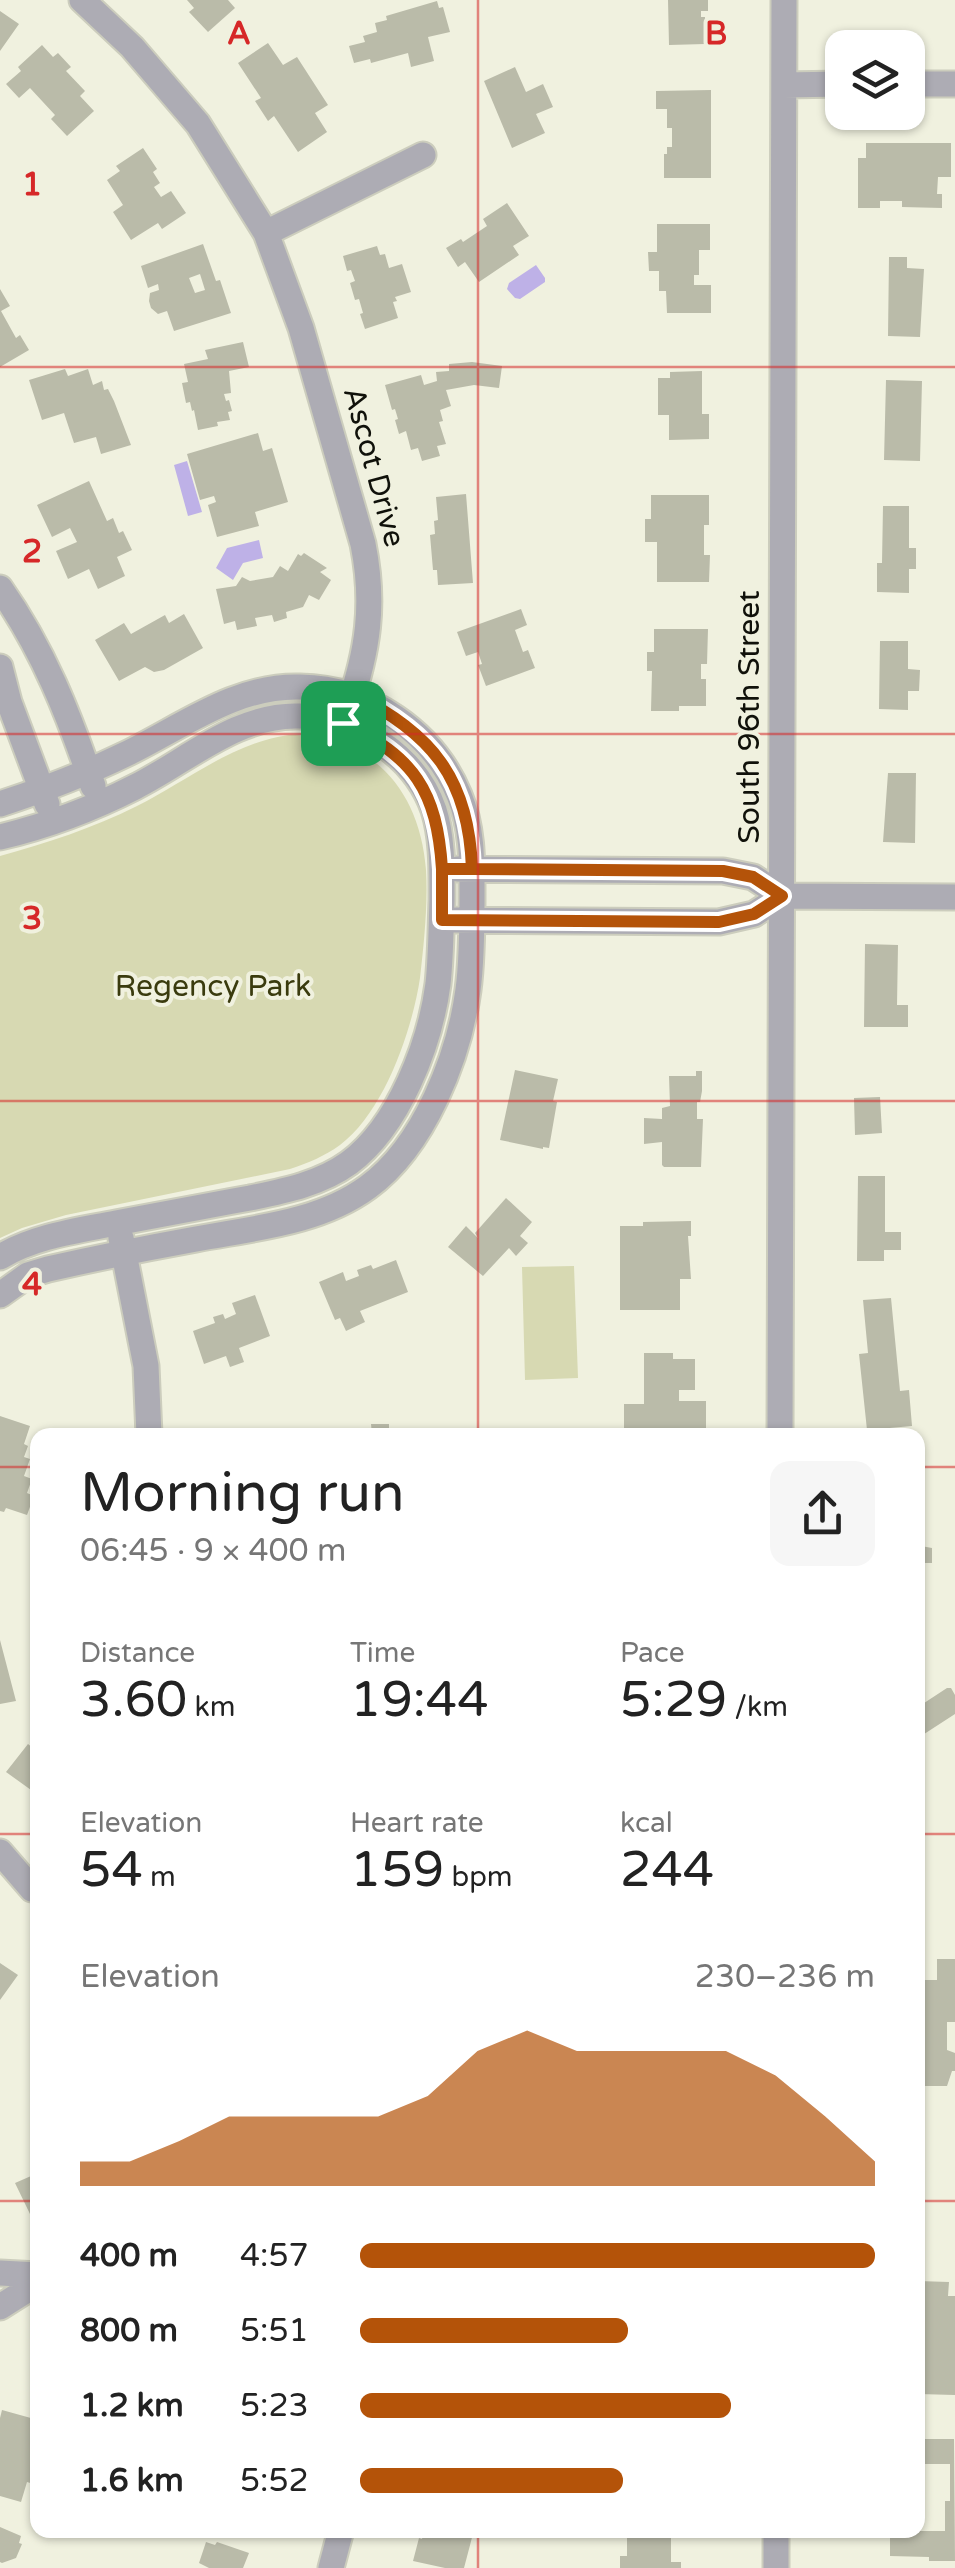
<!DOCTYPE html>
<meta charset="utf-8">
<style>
:root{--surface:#fff;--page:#f6f6f6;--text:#222;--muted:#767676;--accent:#b45309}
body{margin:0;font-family:"Varela Round",sans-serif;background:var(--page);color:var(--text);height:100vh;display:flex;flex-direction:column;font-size:38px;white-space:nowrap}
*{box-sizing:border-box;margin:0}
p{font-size:32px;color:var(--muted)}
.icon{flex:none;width:55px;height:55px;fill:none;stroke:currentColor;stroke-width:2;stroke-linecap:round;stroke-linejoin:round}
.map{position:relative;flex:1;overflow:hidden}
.panel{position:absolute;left:30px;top:1428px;width:895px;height:1110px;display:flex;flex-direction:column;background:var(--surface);border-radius:20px;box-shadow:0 2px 8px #0004}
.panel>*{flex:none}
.tools{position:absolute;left:825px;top:30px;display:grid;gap:20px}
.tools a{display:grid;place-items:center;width:100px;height:100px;border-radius:20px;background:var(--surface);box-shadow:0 2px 8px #0004;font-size:50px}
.pin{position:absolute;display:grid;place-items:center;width:85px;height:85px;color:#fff;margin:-42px;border-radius:20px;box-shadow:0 5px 15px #0006}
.round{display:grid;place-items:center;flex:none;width:105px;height:105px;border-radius:20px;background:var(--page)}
.headline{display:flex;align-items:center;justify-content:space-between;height:170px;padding:0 50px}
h1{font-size:55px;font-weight:600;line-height:75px}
.stats{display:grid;grid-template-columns:repeat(3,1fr);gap:15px;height:170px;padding:10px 50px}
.stats div{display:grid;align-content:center}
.stats b{font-size:50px;font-weight:600}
.stats small{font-size:28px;font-weight:400}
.stats p{font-size:28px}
.chart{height:280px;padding:20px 50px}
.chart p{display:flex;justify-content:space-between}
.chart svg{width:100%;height:180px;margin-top:10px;fill:var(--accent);opacity:.7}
ul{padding:0 50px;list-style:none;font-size:32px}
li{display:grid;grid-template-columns:160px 120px 1fr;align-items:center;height:75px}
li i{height:25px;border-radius:12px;background:var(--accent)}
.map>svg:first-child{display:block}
.green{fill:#d7d9b2}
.water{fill:#beb1e7}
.building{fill:#babba9;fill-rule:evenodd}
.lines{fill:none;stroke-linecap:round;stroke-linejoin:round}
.minor-casing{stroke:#cccdbd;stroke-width:29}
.minor{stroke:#adacb4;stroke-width:25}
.route-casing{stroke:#fff;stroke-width:20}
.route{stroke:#b45309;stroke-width:12}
.grid{fill:none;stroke:#d62828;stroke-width:2.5;stroke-opacity:0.55}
.labels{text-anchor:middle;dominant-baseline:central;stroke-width:8;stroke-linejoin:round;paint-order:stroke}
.street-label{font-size:30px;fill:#10110a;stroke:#f0f1df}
.park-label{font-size:30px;fill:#3a3b0e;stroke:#f0f1df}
.grid-label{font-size:32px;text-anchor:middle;font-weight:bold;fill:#d62828;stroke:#f0f1df;stroke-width:8;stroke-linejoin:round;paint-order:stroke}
</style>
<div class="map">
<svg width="955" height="2568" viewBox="0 0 955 2568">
<rect width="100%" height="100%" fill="#f0f1df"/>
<path class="green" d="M289 735C372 735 420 790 426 870 428 905 424 943 420 978 412 1031 384 1112 340 1145 325 1156 308 1163 290 1169L66 1215 22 1228 0 1238V856C47 843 93 828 137 806 187 781 232 743 289 735Z
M574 1266 578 1378 525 1380 522 1267Z"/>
<path class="water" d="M536 265 545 278V282L520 299 515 298 507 289 509 283Z
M187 461 202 512 188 516 174 465Z
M259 540 263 558 243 563 233 580 216 568 227 548Z"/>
<path class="building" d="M187 0H228L235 8 208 32 189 12 194 8Z
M668 0H708V11H701V17H705V44L669 45Z
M437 1 439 8 443 7 450 32 428 37 434 61 411 67 408 53 371 63 370 59 354 63 349 46 365 42 363 36 377 32 375 23 387 20 386 16Z
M0 11 19 24 0 51Z
M268 43 283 65 297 57 328 105 315 113 327 132 298 152 274 116 268 121 255 101 261 98 238 63Z
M42 45 53 57 58 53 71 67 66 71 85 91 80 96 94 111 67 136 51 119 55 115 30 88 19 98 6 84 21 71 18 67Z
M515 67 526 92 543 84 553 107 536 114 545 133 512 148 484 81Z
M711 90V178H664V154H667V147H672V128H667V109H656V91Z
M866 143H951V177H938L937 194H942V208L902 207V201H880V208H858V158H866Z
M143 148 157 169 153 172 160 183 154 187 161 197 171 191 186 213 162 229 158 223 131 240 113 212 123 205 107 180 120 171 116 166Z
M507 203 529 236 513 246 519 255 479 282 465 262 458 267 446 248 461 239 463 242 487 226 483 219Z
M657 224H710V250H699V275H694V285H711V313H667L666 291H659V271H649L648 252H657Z
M203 244 216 281 220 280 231 313 174 331 167 311 158 314 151 308 149 301 150 293 159 290 158 284 148 288 141 266ZM200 274 205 290 195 293 189 278Z
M377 246 380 255 385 254 389 268 402 264 411 292 395 297 397 301 393 302 398 318 365 329 360 314 363 313 359 299 355 300 350 283 355 281 351 270 347 271 343 256Z
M889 257H907V268L924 269 920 337 888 336Z
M0 289 10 306 1 311 16 338 20 335 29 350 0 367Z
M243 342 249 367 229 371 231 393 224 394 226 401 229 400 232 411 228 412 230 420 217 422 218 426 198 430 194 410 192 411 190 402 186 403 182 383 188 382 184 364 208 359 205 350Z
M472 362 502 366 499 388 474 385 446 390 451 406 440 410 443 421 439 422 446 444 437 446 440 456 422 461 418 448 411 450 406 431 399 434 395 420 398 419 395 409 392 410 385 385 421 375 424 385 437 381 436 372 449 371V364Z
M65 369 68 376 88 369 93 385 102 381 104 390 108 389 114 401 131 445 101 454 96 437 74 443 64 413 42 420 29 380Z
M702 371V414H709V439L669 440V415H658V378H670V372Z
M886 380 922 381 920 461 884 460Z
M258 433 263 451 272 448 288 502 255 512 259 526 217 537 208 505 216 502 214 496 200 500 187 454Z
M89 481 107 521 113 518 119 533 123 531 132 550 117 557 125 576 98 589 89 569 68 579 56 551 77 542 70 528 52 537 37 505Z
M466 494 473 583 438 585 437 570H433L430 535 435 534 434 521 438 520 436 497Z
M651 495H709V525H704V555H710L709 582H657V542H645V519H651Z
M883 506H909V548H916V569H909V593L877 592V563H882Z
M304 553 327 568 320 572 331 580 319 600 309 595 303 607 286 612 287 618 274 622 272 615 255 618 257 626 237 630 235 621 224 624 216 589 236 586 242 577 250 581 273 577 280 566 288 571 298 554 301 556Z
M521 609 527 625 515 630 523 652 528 650 535 668 486 686 478 665 482 664 478 652 466 656 457 632Z
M184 614 203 648 164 670 154 672 145 667 119 681 95 640 124 623 131 634 165 615 169 623Z
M654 629H708L707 664H701V679H706V706H679V711H651L652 671H647V652H654Z
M880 641H908V669L920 670 919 691H908V710L879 709Z
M888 773H916L915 843 883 842Z
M865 944 898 945 897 1005H908V1027H864Z
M515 1070 558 1079 553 1101 557 1102 549 1148 543 1147V1149L500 1140Z
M696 1071H702V1091L700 1102H697V1119H703L701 1167H664L662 1165V1142L644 1144V1118L662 1119V1108L670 1106 669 1076H696Z
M880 1097 882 1133 855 1135 854 1098Z
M858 1176H885V1232H901V1250H884V1261H857Z
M506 1198 532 1222 520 1236 528 1243 516 1256 509 1248 483 1276 448 1247 466 1226 478 1238 475 1233Z
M691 1221V1236H688L691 1279H680V1310H620V1226H643V1222Z
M396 1260 408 1292 360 1311 365 1322 346 1331 340 1318 335 1320 319 1282 343 1272 346 1281 359 1276 357 1270 371 1265 373 1269Z
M255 1295 270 1336 239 1348 244 1362 230 1367 226 1356 204 1364 193 1331 215 1323 213 1317 223 1314 225 1319 236 1314 232 1303Z
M891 1298 900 1391 909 1390 912 1426 867 1430 859 1354 868 1353 863 1300Z
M644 1353H673V1359H695V1390H679V1401H706V1435H624V1404H644Z
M0 1416 30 1426 24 1444 28 1446 24 1457 30 1459 24 1476 32 1479 27 1493 34 1496 27 1515 6 1508 4 1512 0 1511Z
M371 1424H389V1435H372Z
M918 1521H921V1546L932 1548V1563H918Z
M0 1640 16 1701 0 1704Z
M947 1688H951L955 1695V1714L918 1738V1707Z
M28 1744 38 1752V1795L6 1772Z
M937 1959H955V2022H947V2050L955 2053V2071H952L947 2086H924V2078H918V1980H937Z
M0 1963 18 1975 0 2000Z
M38 2173V2211L30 2214 15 2183Z
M918 2281 949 2282 948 2296H955V2395L918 2394Z
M2 2410 38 2420V2482L37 2485 27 2482 21 2502 0 2496V2418Z
M918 2439H954L955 2561H929V2557L890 2556V2531H945V2501H950V2464H918Z
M0 2527 21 2536 19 2543 22 2544 16 2558 2 2563 0 2562Z
M424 2530H474L464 2568H445L413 2561 419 2538 422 2539Z
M632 2530H671V2562H681V2568H620V2556H627V2536H632Z
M206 2542 215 2545 217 2542 249 2553 243 2568H209L199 2563Z"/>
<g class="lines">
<g class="minor-casing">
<path id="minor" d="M82 0 132 47 198 124 266 233 301 328 363 544C375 604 368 651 348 709
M908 84H955
M784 85 842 84
M266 233 423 155
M0 588C43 649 69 715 93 786
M0 667 9 702 47 804
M0 804C43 790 85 774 126 754 182 727 235 685 300 687 369 688 433 732 459 795 473 828 472 864 472 899 472 929 472 960 468 990 459 1057 424 1146 368 1187 319 1223 254 1228 196 1239 146 1248 97 1258 48 1269L28 1275 0 1295
M0 837C47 826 92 809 135 787 187 761 237 714 299 716 356 717 415 755 434 810 443 839 442 871 442 900 441 928 441 956 438 984 430 1044 399 1126 349 1163 320 1184 284 1191 250 1198 205 1206 160 1215 116 1223 76 1231 35 1236 0 1257
M458 869 723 871 753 877 782 896
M782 896 955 897
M456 920 719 922 754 914 782 896
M121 1238 146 1366 149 1435
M780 1435 784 0
M0 1852 32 1889
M0 2273 38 2275
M0 2307 38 2283
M776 2530V2568
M331 2568 341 2530"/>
</g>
<use href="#minor" class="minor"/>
</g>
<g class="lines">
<g class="route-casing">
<path id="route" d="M343 723 353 694C432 733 469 779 472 869H442V920L719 922 754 914 782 896 753 877 723 871 472 869H442C437 791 414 756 343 723"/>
</g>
<use href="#route" class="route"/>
</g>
<path class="grid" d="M478 0V1435M0 367H955M0 734H955M0 1101H955M0 1467H38M918 1467H955M0 1834H38M918 1834H955M0 2201H38M918 2201H955M478 2530V2568"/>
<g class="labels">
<g class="street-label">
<text transform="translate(374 467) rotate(75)">Ascot Drive</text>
<text transform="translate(749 717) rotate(-90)">South 96th Street</text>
</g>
<g class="park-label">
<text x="213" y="986">Regency Park</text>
</g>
</g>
<g class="grid-label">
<text x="239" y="44">A</text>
<text x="716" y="44">B</text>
<text x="32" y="195">1</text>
<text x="32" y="562">2</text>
<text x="32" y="929">3</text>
<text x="32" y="1295">4</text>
</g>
</svg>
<div class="tools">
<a><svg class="icon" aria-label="layers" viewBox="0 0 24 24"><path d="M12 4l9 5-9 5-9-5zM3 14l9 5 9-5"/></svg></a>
</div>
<div class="pin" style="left:343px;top:723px;background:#1e9e55"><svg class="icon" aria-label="arrive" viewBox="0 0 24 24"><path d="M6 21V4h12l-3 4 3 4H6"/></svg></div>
<section class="panel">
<div class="headline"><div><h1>Morning run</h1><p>06:45 · 9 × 400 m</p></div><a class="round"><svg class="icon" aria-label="share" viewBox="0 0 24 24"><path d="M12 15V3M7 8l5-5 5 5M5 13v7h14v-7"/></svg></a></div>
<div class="stats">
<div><p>Distance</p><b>3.60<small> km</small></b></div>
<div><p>Time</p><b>19:44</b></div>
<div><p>Pace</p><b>5:29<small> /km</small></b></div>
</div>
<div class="stats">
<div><p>Elevation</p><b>54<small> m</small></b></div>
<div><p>Heart rate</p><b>159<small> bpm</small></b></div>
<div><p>kcal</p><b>244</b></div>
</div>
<div class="chart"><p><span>Elevation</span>230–236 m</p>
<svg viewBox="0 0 160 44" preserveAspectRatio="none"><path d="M0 44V38L10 38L20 33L30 27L40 27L50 27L60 27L70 22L80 11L90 6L100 11L110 11L120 11L130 11L140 17L150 27L160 38V44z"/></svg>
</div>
<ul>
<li><b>400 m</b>4:57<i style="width:100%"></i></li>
<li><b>800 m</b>5:51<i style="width:52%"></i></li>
<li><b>1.2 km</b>5:23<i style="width:72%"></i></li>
<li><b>1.6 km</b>5:52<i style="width:51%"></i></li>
</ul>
</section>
</div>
